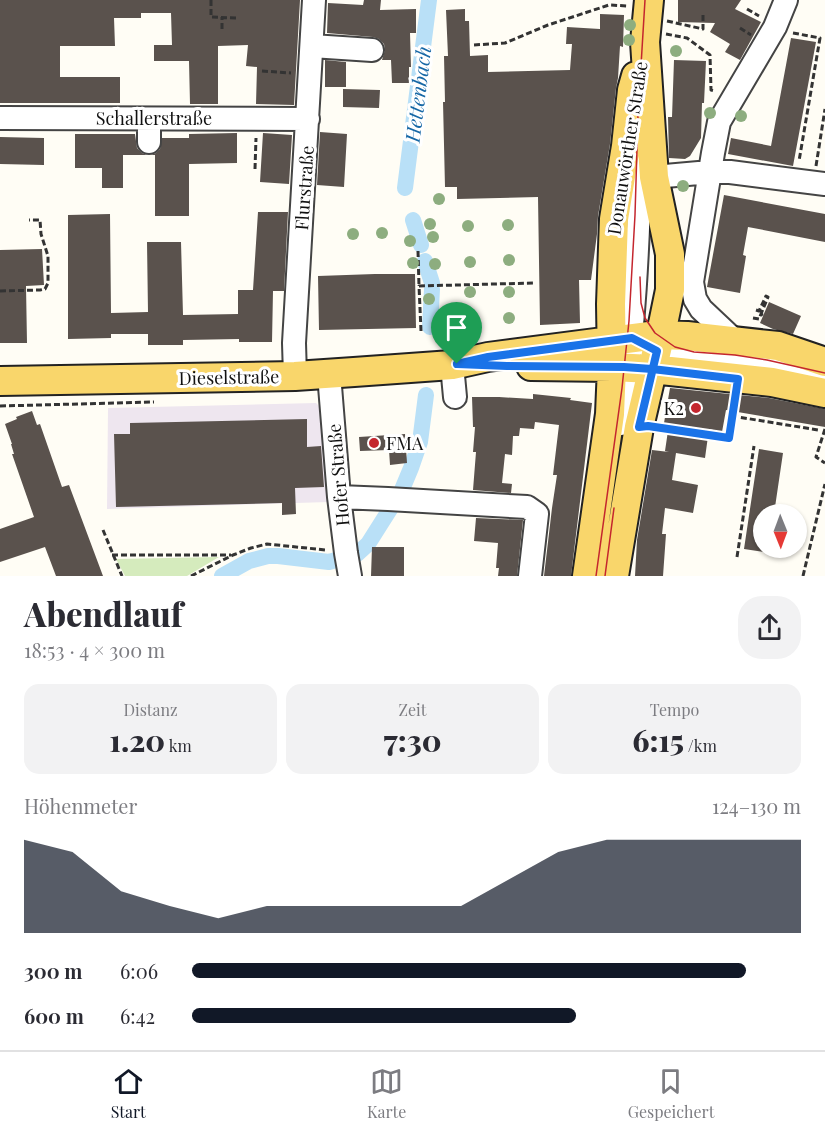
<!DOCTYPE html>
<html lang="de">
<meta charset="utf-8">
<style>
:root{--surface:#fff;--page:#f2f2f3;--text:#2b2b33;--muted:#7c7c81;--line:#e1e1e2;--accent:#111827}
body{margin:0;font-family:"Playfair Display",serif;background:var(--page);color:var(--text);height:100vh;display:flex;flex-direction:column;font-size:22px;white-space:nowrap}
*{box-sizing:border-box;margin:0}
p{font-size:20px;color:var(--muted)}
.icon{flex:none;width:33px;height:33px;fill:none;stroke:currentColor;stroke-width:2;stroke-linecap:round;stroke-linejoin:round}
.map{position:relative;height:576px;overflow:hidden}
.sheet{display:flex;flex-direction:column;background:var(--surface);flex:1}
.sheet>*{flex:none}
.needle{width:39px;rotate:179deg}
.tools{position:absolute;left:753px;top:504px;display:grid;gap:12px}
.tools a{display:grid;place-items:center;width:54px;height:54px;border-radius:50%;background:var(--surface);box-shadow:0 2px 4px #0004;font-size:30px}
.pin{position:absolute;display:grid;place-items:center;width:51px;height:51px;color:#fff;margin:-62px -26px;border-radius:50% 50% 50% 0;rotate:-45deg;box-shadow:0 0 6px #0007}
.pin .icon{rotate:45deg}
.round{display:grid;place-items:center;flex:none;width:63px;height:63px;border-radius:24px;background:var(--page)}
.head{display:flex;align-items:center;justify-content:space-between;height:102px;padding:0 24px}
h1{font-size:33px;font-weight:800;line-height:45px}
.metrics{display:grid;grid-template-columns:repeat(3,1fr);gap:9px;height:102px;padding:6px 24px}
.metrics div{display:grid;align-content:center;border-radius:15px;background:var(--page);text-align:center}
.metrics b{font-size:30px;font-weight:800}
.metrics small{font-size:16px;font-weight:400}
.metrics p{font-size:16px}
.chart{height:168px;padding:12px 24px}
.chart p{display:flex;justify-content:space-between}
.chart svg{width:100%;height:108px;margin-top:6px;fill:var(--accent);opacity:.7}
ul{padding:0 24px;list-style:none;font-size:20px}
li{display:grid;grid-template-columns:96px 72px 1fr;align-items:center;height:45px}
li i{height:15px;border-radius:8px;background:var(--accent)}
.dock{display:flex;justify-content:space-around;align-items:center;height:84px;border-top:2px solid var(--line);background:var(--surface);font-size:16px;color:var(--muted)}
.dock a{display:grid;justify-items:center;gap:3px}
.dock .on{color:var(--accent)}
.map>svg:first-child{display:block}
.industrial{fill:#eee6ef}
.green{fill:#d5ebbd}
.lines{fill:none;stroke-linecap:round;stroke-linejoin:round}
.canal{stroke:#b9e0f7;stroke-width:16}
.building{fill:#5a524d}
.minor-casing{stroke:#444;stroke-width:26}
.major-casing{stroke:#222;stroke-width:32}
.path{stroke:#333;stroke-width:3;stroke-dasharray:6 3;stroke-linecap:butt}
.minor{stroke:#fff;stroke-width:22}
.major{stroke:#f9d66b;stroke-width:28}
.tram{stroke:#c4262e;stroke-width:1.5}
.tree{fill:#8dad7f}
.route-casing{stroke:#fff;stroke-width:12}
.route{stroke:#1a73e8;stroke-width:8}
.poi-dot{fill:#c4262e;stroke:#fff;stroke-width:2}
.labels{text-anchor:middle;dominant-baseline:central;stroke-width:6;stroke-linejoin:round;paint-order:stroke}
.street-label{font-size:18px;fill:#111;stroke:#fff}
.poi-label{font-size:18px;fill:#111;stroke:#fff;text-anchor:end}
.water-label{font-size:20px;font-style:italic;fill:#1768a6;stroke:#fff}
</style>
<div class="map">
<svg width="825" height="576" viewBox="0 0 825 576">
<rect width="100%" height="100%" fill="#fffdf5"/>
<path class="industrial" d="M316 403 319 406 329 502 107 509 108 408Z"/>
<path class="green" d="M219 557 187 576H125L116 559Z"/>
<g class="lines">
<path class="canal" d="M405 188 429 0
M413 220 421 245
M425 261 432 283
M430 327 432 289
M222 576 249 561 268 556H278L329 562 357 554 368 544 380 525 401 492 411 468 420 442 426 395"/>
</g>
<path class="building" d="M0 0H300L294 105 256 104 257 67 246 66 248 45 218 46V104H190L189 61H154V45H172L171 13H141V18H114L115 46H60V77H120V103H0Z
M364 0H381L380 10 416 9V33H410L411 67H409V83H392L391 60H382L385 50 384 44 379 39 373 37 327 33 328 3 363 5Z
M678 0H741L735 9 761 22 740 60 725 52 730 44 710 32 715 23 678 22Z
M465 9V21H469L470 56 488 55V72L570 70 572 44H566L567 27 600 29V14L624 15 623 47 620 46 618 78 616 88 610 144 598 216 597 234 591 280H579L580 323 540 325 538 197 457 199V187H445L443 102H445L444 56H448L446 10Z
M791 38 816 42 793 166 728 154 731 138 771 146Z
M325 60 346 62V87H325Z
M674 60 706 61 704 103H702L701 138 690 156 685 159 669 158 668 117H672Z
M343 89 380 90 379 108 343 107Z
M320 132 347 134 344 187 317 185Z
M237 133V163L189 164V216H155V155H151L156 153 160 149 162 138H189V134Z
M263 133 292 135 289 184 260 182Z
M75 134H135L137 148 142 153 147 155H123V188H102V168H75Z
M0 137 44 138V165L0 164Z
M724 195 825 214V242L748 227 743 255 746 256 740 293 707 287Z
M258 212H288L284 291H273L272 342H239V339L183 340V345H148V334H111V338L68 339V215L110 214 111 313 148 312 147 242H181L183 315 238 314V290H253Z
M42 249 44 285 26 286 27 343H0V250Z
M375 274H415L416 328 319 330 318 276Z
M769 302 801 316 793 334 773 329 760 323Z
M670 388 769 398 825 409V427L726 410 722 432 709 429 705 458 676 453 672 480 698 485 693 513 665 508 662 534H666L663 576H635L637 540 652 450 669 452 665 451 669 424 664 423Z
M533 394 571 398 570 400 592 403 571 576H544L552 508 557 475H553L559 425 535 422 534 429 520 428 519 436H513L512 455 505 454 502 483 512 484 511 493 473 490 476 452H473L475 427H473L472 397H499L533 399Z
M32 411 37 425 40 424 62 487 69 485 103 576H56L45 547 0 562V529L34 517 12 454H14L11 444H12L5 424 17 419 16 417Z
M307 419V447L321 446 324 487 295 488 296 514 282 515V503L116 507 114 434H130V423Z
M405 434 407 463 390 465 389 450 360 451 359 437Z
M759 449 783 453 774 514H764V552L744 549Z
M476 518 523 520 517 576H498L499 568H496L498 543 474 541Z
M372 547H404V576H371Z"/>
<g class="lines">
<g class="minor-casing">
<path id="minor" d="M312 46 372 50
M0 118 308 119
M149 119V142
M655 192 654 177 710 172H730L825 184
M735 341 701 309 695 299 692 282 713 153 719 122 775 27 786 0
M644 344 657 351 766 364 825 377
M452 365 455 397
M329 374 339 497 346 553 350 576
M295 376 294 343 314 0
M621 424C634 333 638 243 641 152
M339 497 388 499 527 507 537 514 530 576"/>
</g>
<g class="major-casing">
<path id="major" d="M531 366 612 367 652 369 772 382 825 393
M0 381 295 376 354 372 452 365 488 357 657 335 687 336 778 346 825 362
M587 576 610 414 612 367 611 304 614 219 626 146 632 90 636 76
M614 576 639 427 663 324 670 290V254L654 177 645 42 649 0"/>
</g>
<path class="path" d="M211 0V17L236 18
M747 9 759 16
M667 21 703 29V13
M740 28 751 35
M222 29V17
M793 33 820 38 799 161
M666 34 687 38 710 55 711 90 715 91
M474 45 505 43 548 25 609 5 627 6
M262 71 291 73
M816 166 825 109
M255 169 256 138
M418 251 419 286
M0 291 40 290 45 289 48 283V256L41 234 40 220H29
M756 310 759 311 766 296 768 297 761 314
M753 318 759 319 761 314 763 315
M421 331 419 286 533 283
M0 406 154 402
M732 416 818 430
M659 428 729 438 735 398
M825 429 816 457 825 463
M103 530 122 576
M112 555H231
M737 557 754 446
M191 576 233 555 251 548 267 544 326 550
M803 576 825 484"/>
<use href="#minor" class="minor"/>
<use href="#major" class="major"/>
<path class="tram" d="M640 277 641 303 645 318 655 333 675 347 694 352 735 355 767 360 825 373
M596 576 622 388 629 321 635 215 638 115 645 0
M605 576 614 508"/>
</g>
<g class="tree">
<circle cx="630" cy="25" r="6"/>
<circle cx="629" cy="40" r="6"/>
<circle cx="676" cy="51" r="6"/>
<circle cx="710" cy="113" r="6"/>
<circle cx="741" cy="116" r="6"/>
<circle cx="683" cy="186" r="6"/>
<circle cx="439" cy="199" r="6"/>
<circle cx="430" cy="224" r="6"/>
<circle cx="508" cy="225" r="6"/>
<circle cx="468" cy="226" r="6"/>
<circle cx="382" cy="233" r="6"/>
<circle cx="353" cy="234" r="6"/>
<circle cx="433" cy="237" r="6"/>
<circle cx="410" cy="241" r="6"/>
<circle cx="509" cy="260" r="6"/>
<circle cx="470" cy="262" r="6"/>
<circle cx="413" cy="263" r="6"/>
<circle cx="435" cy="264" r="6"/>
<circle cx="470" cy="292" r="6"/>
<circle cx="509" cy="292" r="6"/>
<circle cx="429" cy="299" r="6"/>
<circle cx="470" cy="318" r="6"/>
<circle cx="509" cy="318" r="6"/>
</g>
<g class="lines">
<g class="route-casing">
<path id="route" d="M457 364 507 366 624 367 652 369 738 379 729 438 648 426 639 427C645 402 651 376 657 351L632 338 488 357 457 364"/>
</g>
<use href="#route" class="route"/>
</g>
<g class="poi-dot">
<circle cx="696" cy="408" r="6"/>
<circle cx="374" cy="443" r="6"/>
</g>
<g class="labels">
<g class="street-label">
<text x="154" y="118">Schallerstraße</text>
<text transform="translate(627 148) rotate(-81)">Donauwörther Straße</text>
<text transform="translate(304 188) rotate(-86)">Flurstraße</text>
<text transform="translate(229 377) rotate(-1)">Dieselstraße</text>
<text transform="translate(338 475) rotate(-95)">Hofer Straße</text>
</g>
<g class="poi-label">
<text x="684" y="408">K2</text>
<text x="386" y="443" text-anchor="start">FMA</text>
</g>
<g class="water-label">
<text transform="translate(417 94) rotate(-83)">Hettenbach</text>
</g>
</g>
</svg>
<div class="tools">
<a><svg class="needle" viewBox="-14 -14 28 28"><path d="M0-13l5 13h-10z" fill="#e53935"/><path d="M0 13l5-13h-10z" fill="#7c7c81"/></svg></a>
</div>
<div class="pin" style="left:457px;top:364px;background:#1e9e55"><svg class="icon" aria-label="arrive" viewBox="0 0 24 24"><path d="M6 21V4h12l-3 4 3 4H6"/></svg></div>
</div>
<section class="sheet">
<div class="head"><div><h1>Abendlauf</h1><p>18:53 · 4 × 300 m</p></div><a class="round"><svg class="icon" aria-label="share" viewBox="0 0 24 24"><path d="M12 15V3M7 8l5-5 5 5M5 13v7h14v-7"/></svg></a></div>
<div class="metrics">
<div><p>Distanz</p><b>1.20<small> km</small></b></div>
<div><p>Zeit</p><b>7:30</b></div>
<div><p>Tempo</p><b>6:15<small> /km</small></b></div>
</div>
<div class="chart"><p><span>Höhenmeter</span>124–130 m</p>
<svg viewBox="0 0 160 44" preserveAspectRatio="none"><path d="M0 44V6L10 11L20 27L30 33L40 38L50 33L60 33L70 33L80 33L90 33L100 22L110 11L120 6L130 6L140 6L150 6L160 6V44z"/></svg>
</div>
<ul>
<li><b>300 m</b>6:06<i style="width:91%"></i></li>
<li><b>600 m</b>6:42<i style="width:63%"></i></li>
</ul>
</section>
<nav class="dock">
<a class="on"><svg class="icon" aria-label="home" viewBox="0 0 24 24"><path d="M3 11l9-7 9 7M6 9v11h12V9"/></svg>Start</a>
<a><svg class="icon" aria-label="map" viewBox="0 0 24 24"><path d="M3 6l6-2 6 2 6-2v14l-6 2-6-2-6 2zM9 4v14M15 6v14"/></svg>Karte</a>
<a><svg class="icon" aria-label="saved" viewBox="0 0 24 24"><path d="M7 4h10v16l-5-4-5 4z"/></svg>Gespeichert</a>
</nav>
